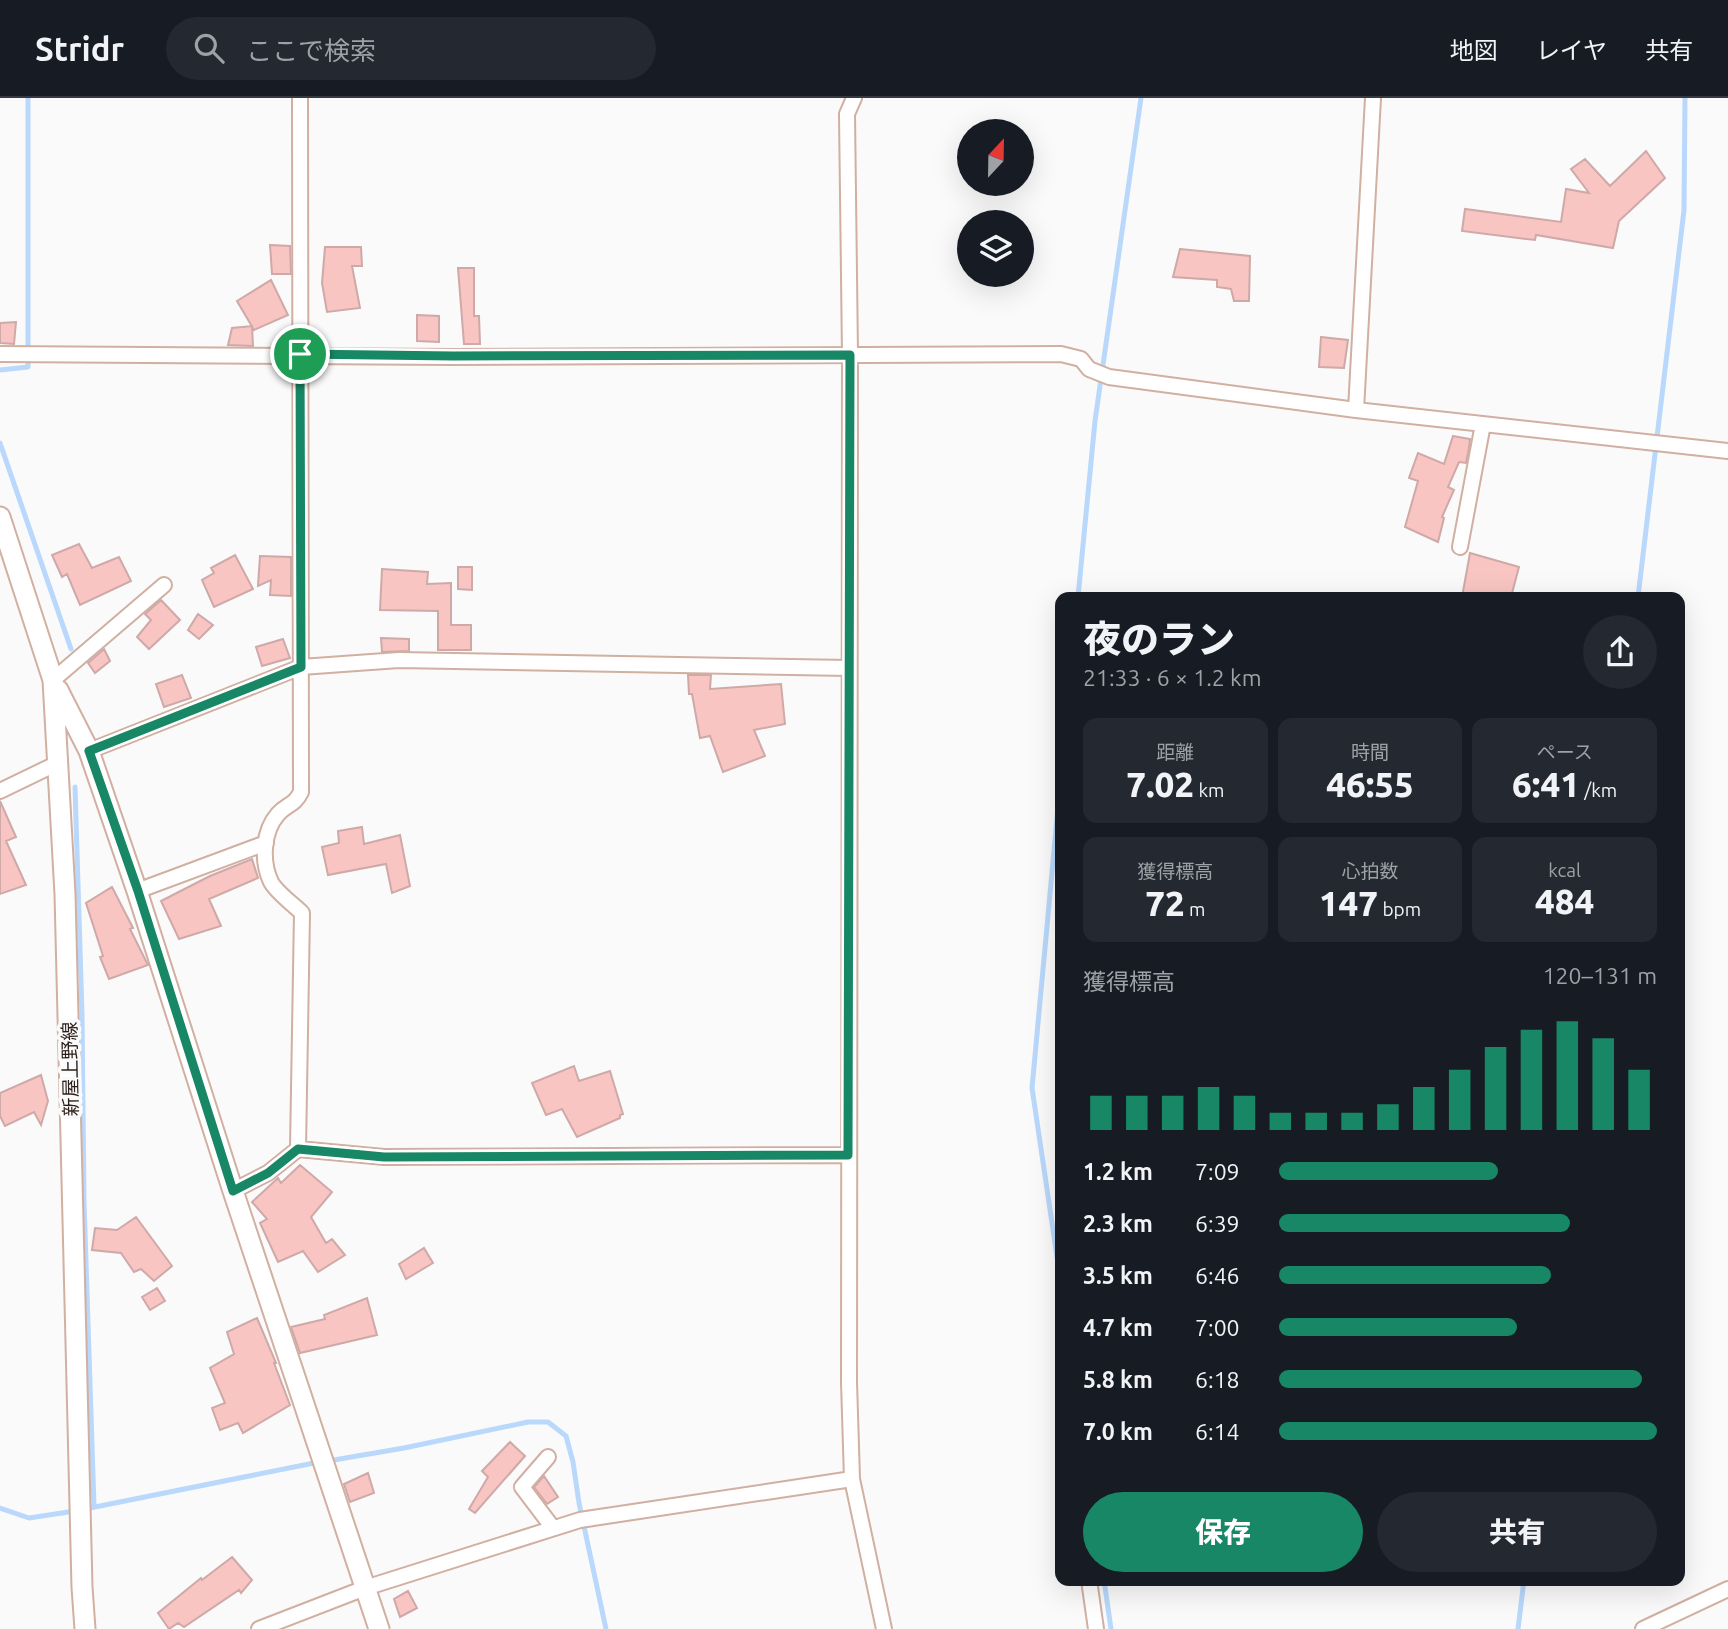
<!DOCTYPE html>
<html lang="ja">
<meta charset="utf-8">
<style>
:root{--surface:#171b24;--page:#242831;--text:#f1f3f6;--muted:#9ea1a6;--line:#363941;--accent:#188766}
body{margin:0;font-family:Ubuntu,"Noto Sans JP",sans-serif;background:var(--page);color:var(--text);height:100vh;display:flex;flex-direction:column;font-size:26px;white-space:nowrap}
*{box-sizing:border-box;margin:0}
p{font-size:23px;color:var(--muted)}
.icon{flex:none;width:38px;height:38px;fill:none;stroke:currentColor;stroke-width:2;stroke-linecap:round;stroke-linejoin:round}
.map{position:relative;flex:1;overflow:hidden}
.panel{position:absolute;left:1055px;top:494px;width:630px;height:994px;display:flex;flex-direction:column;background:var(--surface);border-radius:14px;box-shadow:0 7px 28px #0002}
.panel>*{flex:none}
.needle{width:46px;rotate:22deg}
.buttons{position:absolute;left:957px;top:21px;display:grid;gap:14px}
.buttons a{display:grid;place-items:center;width:77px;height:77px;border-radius:50%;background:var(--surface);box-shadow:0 7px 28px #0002;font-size:35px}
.pin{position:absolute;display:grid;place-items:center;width:60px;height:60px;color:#fff;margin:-30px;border:4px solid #fff;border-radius:50%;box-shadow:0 2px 7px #0007}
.round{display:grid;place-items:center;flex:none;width:74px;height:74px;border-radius:37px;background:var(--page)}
.headline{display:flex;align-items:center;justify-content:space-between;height:119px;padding:0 28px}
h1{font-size:38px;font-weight:800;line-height:52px}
.metrics{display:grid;grid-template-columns:repeat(3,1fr);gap:10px;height:119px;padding:7px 28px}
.metrics div{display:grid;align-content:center;border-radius:14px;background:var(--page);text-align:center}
.metrics b{font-size:35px;font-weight:800}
.metrics small{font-size:19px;font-weight:400}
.metrics p{font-size:19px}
.chart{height:196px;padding:14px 28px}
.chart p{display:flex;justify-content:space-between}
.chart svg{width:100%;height:126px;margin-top:7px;stroke:var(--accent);stroke-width:6}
.cta{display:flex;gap:14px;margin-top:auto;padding:14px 28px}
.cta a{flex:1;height:80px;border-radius:42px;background:var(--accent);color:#fff;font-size:28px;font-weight:800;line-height:80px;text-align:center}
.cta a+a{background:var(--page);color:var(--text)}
ul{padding:0 28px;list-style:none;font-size:23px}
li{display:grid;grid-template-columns:112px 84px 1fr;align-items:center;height:52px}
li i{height:18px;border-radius:9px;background:var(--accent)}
header{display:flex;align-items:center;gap:42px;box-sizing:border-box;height:98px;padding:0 35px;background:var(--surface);border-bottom:2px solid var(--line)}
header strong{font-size:33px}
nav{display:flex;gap:38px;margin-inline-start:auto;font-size:24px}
.search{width:490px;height:63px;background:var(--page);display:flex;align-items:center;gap:18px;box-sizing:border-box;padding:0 24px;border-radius:38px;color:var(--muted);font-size:26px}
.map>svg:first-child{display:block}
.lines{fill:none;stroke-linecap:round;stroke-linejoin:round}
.stream{stroke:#b9d8fb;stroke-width:5}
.building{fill:#f8c5c3;stroke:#cea9a7;stroke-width:2}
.street-casing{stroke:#d1afa1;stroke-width:18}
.secondary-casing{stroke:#d1afa1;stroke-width:23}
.street{stroke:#fff;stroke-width:14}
.secondary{stroke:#fff;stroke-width:19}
.route-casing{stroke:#fff;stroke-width:14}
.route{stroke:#188766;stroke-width:9}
.labels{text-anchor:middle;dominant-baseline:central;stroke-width:7;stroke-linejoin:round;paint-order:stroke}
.street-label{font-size:19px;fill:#2a1d18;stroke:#fafafa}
</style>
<header>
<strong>Stridr</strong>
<div class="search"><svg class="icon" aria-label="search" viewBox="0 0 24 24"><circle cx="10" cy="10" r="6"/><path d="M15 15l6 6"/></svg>ここで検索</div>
<nav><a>地図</a><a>レイヤ</a><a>共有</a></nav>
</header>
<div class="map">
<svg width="1728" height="1531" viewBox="0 0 1728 1531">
<rect width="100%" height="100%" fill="#fafafa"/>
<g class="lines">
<path class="stream" d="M0 272 28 269V0
M0 345 71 551
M1078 499 1095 323 1141 0
M1638 499 1684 112 1685 0
M1060 688 1032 990 1060 1179
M75 689 82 916 84 1103 94 1408
M328 1363 404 1350 528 1324H548L566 1338 573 1364 579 1405 606 1531
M0 1410 29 1420 75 1413
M85 1411 319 1364
M1104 1482 1111 1531
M1518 1531 1524 1482"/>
</g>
<path class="building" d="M1646 53 1665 80 1619 123 1613 150 1536 137 1535 142 1462 133 1465 111 1561 124 1566 91 1589 95 1571 71 1585 61 1610 88Z
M270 147 290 148 291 176H272Z
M325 149H361L362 168H352L360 210 327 214 322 185Z
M1180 151 1250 158 1249 203H1234L1231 191 1217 189V182L1173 179Z
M458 170H474V218H479L480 246H464Z
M271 182 288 217 254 232 237 203Z
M417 217 439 218V244L417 243Z
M16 224 14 246 0 245V225Z
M252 228 253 248 228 247 232 230Z
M1321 239 1348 242 1344 270 1319 269Z
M1453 338 1470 341 1469 350 1466 365 1459 364 1448 389 1454 392 1442 419 1444 420 1438 444 1405 429 1418 383 1409 380 1418 355 1444 366Z
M79 446 92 470 119 459 131 483 80 507 67 476 62 479 52 457Z
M1470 455 1519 469 1511 499H1462Z
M235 457 253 491 214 509 202 482 214 475 211 470Z
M260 458 291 459V498L270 497 271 482 258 488Z
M458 469H472V492L458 491Z
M382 471 428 474 427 486 451 485V527H471V552H438V513L380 512Z
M161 502 180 522 149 551 137 539 151 522 145 516Z
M198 516 213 527 199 541 188 532Z
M381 540 409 541V553L382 554Z
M283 541 290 560 262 568 256 549Z
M104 551 110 563 95 575 88 565Z
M182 577 191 600 164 609 156 586Z
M688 577H711L710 591 781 586 785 626 754 632 765 658 723 674 710 638 700 640 692 596H689Z
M0 703 16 739 6 743 26 787 0 796Z
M362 729 364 746 400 737 410 788 392 795 386 766 328 777 322 749 339 745 338 733Z
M252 761 258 780 209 801 221 828 179 841 161 803 210 778Z
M112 789 133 830 130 831 148 867 109 881 100 859 103 858 86 805Z
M574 968 579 983 610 973 623 1016 620 1017V1020L577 1039 562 1011 546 1017 532 985Z
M41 977 48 1003 41 1027 34 1014 5 1028 0 1018V995Z
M300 1067 332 1094 311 1119 326 1145 332 1141 345 1157 318 1174 303 1153 278 1164 260 1125 267 1121 252 1104 278 1080 281 1085Z
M136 1119 172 1168 154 1183 141 1171 134 1174 121 1155 92 1152 95 1130 117 1132Z
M424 1150 433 1165 406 1181 399 1166Z
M157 1190 165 1203 150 1212 142 1199Z
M367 1200 377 1237 300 1255 291 1229 325 1221 324 1217Z
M257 1220 276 1265H274L290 1307 243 1335 238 1325 220 1332 212 1310 225 1305 210 1270 234 1256 227 1234Z
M510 1344 525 1358 475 1415 469 1411 488 1379 482 1373Z
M368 1375 374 1395 350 1404 344 1386Z
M544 1378 558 1399 547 1406 534 1389Z
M232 1459 252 1482 241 1495 239 1492 184 1529 178 1525 169 1531 158 1515 201 1480 202 1482Z
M408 1493 417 1510 400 1519 394 1501Z"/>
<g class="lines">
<g class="street-casing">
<path id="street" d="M854 0 847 16 850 257 849 1284 852 1381 884 1531
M0 256 453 259 1061 256 1081 261 1089 271 1109 279 1356 312 1728 353
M1356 312 1373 0
M1460 449 1483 326
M53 582 164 487
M89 653 301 569 399 562 849 570
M0 693 60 664
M137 793 266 745
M298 1051 384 1059 848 1057
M233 1093 268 1075 298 1051 302 815C293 806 277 795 271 784 261 763 263 733 278 716 287 706 294 708 301 694L300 0
M548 1359 522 1389 553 1430
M1089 1482 1096 1531
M259 1531 365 1490 580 1422 852 1381
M1643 1531 1728 1491"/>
</g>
<g class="secondary-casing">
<path id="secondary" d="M0 419 53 582 65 796 82 1489 85 1531
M58 592 89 653 137 793 233 1093 379 1531"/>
</g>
<use href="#street" class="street"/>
<use href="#secondary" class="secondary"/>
</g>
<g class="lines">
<g class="route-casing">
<path id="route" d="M300 256 453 258 850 257 848 1057 384 1059 298 1051 268 1075 233 1093 138 793 89 653 301 569Z"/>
</g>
<use href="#route" class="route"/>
</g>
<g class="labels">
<g class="street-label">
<text transform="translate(70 971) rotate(-91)">新屋上野線</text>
</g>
</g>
</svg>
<div class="buttons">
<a><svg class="needle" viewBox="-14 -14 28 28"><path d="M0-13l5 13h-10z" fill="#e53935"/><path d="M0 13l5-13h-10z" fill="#9ea1a6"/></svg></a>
<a><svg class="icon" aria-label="layers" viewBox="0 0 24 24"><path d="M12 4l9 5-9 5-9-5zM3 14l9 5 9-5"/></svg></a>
</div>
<div class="pin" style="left:300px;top:256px;background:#1e9e55"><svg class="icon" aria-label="arrive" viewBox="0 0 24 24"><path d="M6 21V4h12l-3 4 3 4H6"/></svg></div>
<section class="panel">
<div class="headline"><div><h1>夜のラン</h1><p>21:33 · 6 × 1.2 km</p></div><a class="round"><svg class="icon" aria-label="share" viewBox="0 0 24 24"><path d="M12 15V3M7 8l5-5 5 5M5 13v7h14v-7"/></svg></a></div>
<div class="metrics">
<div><p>距離</p><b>7.02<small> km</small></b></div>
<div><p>時間</p><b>46:55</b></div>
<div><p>ペース</p><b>6:41<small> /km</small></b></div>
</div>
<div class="metrics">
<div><p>獲得標高</p><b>72<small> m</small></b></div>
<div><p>心拍数</p><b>147<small> bpm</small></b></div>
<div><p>kcal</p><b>484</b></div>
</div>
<div class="chart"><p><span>獲得標高</span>120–131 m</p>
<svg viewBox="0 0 160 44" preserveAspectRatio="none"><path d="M5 44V32M15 44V32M25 44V32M35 44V29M45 44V32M55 44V38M65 44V38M75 44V38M85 44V35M95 44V29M105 44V23M115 44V15M125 44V9M135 44V6M145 44V12M155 44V23"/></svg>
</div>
<ul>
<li><b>1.2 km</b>7:09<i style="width:58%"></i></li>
<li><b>2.3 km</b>6:39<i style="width:77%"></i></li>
<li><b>3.5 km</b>6:46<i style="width:72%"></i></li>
<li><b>4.7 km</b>7:00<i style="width:63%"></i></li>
<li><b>5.8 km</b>6:18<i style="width:96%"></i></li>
<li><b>7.0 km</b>6:14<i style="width:100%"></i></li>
</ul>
<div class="cta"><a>保存</a><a>共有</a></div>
</section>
</div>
